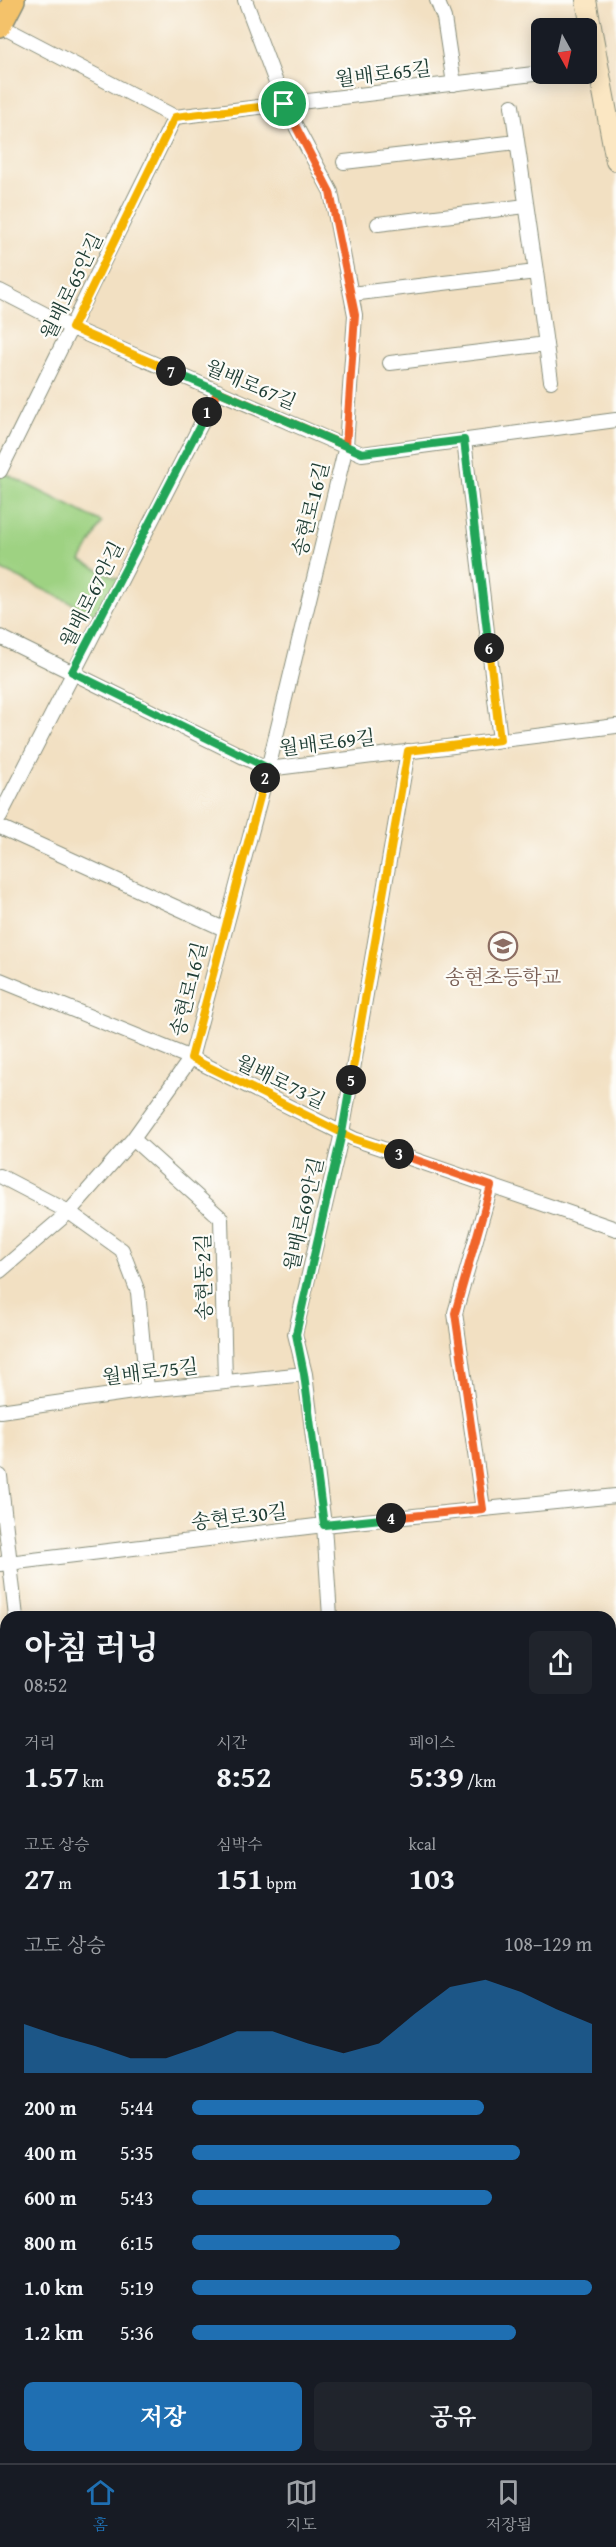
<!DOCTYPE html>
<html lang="ko">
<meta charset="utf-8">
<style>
:root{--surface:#171b24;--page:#20242c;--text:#f1f3f6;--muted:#9ea1a6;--line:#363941;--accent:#1f6fb2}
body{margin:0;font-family:"Gentium Book Plus","Noto Serif KR",serif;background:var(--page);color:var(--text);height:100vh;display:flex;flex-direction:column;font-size:22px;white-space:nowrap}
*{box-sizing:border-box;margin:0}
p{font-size:20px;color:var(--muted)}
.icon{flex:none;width:33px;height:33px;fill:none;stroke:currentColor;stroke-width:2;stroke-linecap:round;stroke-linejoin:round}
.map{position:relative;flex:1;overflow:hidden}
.details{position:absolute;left:0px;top:1611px;width:616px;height:852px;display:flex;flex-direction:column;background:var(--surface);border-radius:18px 18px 0 0;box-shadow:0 3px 15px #0003}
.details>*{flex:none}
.needle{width:39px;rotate:172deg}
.controls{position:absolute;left:531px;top:18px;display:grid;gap:12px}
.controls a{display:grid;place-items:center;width:66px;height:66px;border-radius:9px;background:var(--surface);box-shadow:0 3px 15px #0003;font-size:30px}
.pin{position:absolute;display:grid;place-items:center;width:51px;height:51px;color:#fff;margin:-26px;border:3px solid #fff;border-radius:50%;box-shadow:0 2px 6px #0007}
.km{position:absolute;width:30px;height:30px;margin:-15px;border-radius:50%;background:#222;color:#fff;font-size:16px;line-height:30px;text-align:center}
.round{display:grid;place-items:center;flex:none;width:63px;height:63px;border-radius:9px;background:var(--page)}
.head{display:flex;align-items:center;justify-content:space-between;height:102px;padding:0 24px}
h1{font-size:33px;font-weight:700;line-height:45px}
.metrics{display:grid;grid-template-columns:repeat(3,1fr);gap:9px;height:102px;padding:6px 24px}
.metrics div{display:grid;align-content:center}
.metrics b{font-size:30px;font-weight:700}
.metrics small{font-size:16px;font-weight:400}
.metrics p{font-size:16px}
.chart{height:168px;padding:12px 24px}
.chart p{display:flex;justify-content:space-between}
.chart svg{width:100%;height:108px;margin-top:6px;fill:var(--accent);opacity:.7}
.cta{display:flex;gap:12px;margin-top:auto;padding:12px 24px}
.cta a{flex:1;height:69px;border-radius:9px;background:var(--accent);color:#fff;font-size:24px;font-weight:700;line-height:69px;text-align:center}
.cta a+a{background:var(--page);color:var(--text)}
ul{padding:0 24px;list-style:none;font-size:20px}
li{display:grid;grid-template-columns:96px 72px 1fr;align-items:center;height:45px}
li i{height:15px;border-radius:8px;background:var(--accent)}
.tabs{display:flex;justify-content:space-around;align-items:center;height:84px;border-top:2px solid var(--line);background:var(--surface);font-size:16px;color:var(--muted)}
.tabs a{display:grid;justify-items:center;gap:3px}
.tabs .active{color:var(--accent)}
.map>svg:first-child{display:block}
.green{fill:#9ed282;stroke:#5e885b;stroke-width:1.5}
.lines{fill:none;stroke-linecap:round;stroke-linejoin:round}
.street-casing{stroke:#888e7b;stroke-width:16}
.secondary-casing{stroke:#888e7b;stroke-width:22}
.primary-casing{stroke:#888e7b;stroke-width:24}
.street{stroke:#fff;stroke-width:14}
.secondary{stroke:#fbe7c3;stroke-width:20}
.primary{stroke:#f4c26a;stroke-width:21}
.split-1-casing{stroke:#fff;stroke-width:12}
.split-2-casing{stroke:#fff;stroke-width:12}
.split-3-casing{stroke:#fff;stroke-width:12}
.split-4-casing{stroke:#fff;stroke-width:12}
.split-5-casing{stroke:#fff;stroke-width:12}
.split-6-casing{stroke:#fff;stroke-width:12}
.split-7-casing{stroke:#fff;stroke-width:12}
.split-8-casing{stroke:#fff;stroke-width:12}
.split-1{stroke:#f0652b;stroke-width:8}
.split-2{stroke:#22a559;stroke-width:8}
.split-3{stroke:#f5b400;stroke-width:8}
.split-4{stroke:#f0652b;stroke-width:8}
.split-5{stroke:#22a559;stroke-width:8}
.split-6{stroke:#f5b400;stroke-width:8}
.split-7{stroke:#22a559;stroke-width:8}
.split-8{stroke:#f5b400;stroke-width:8}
.labels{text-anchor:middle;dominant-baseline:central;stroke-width:4.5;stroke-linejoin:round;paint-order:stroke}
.street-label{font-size:20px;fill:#1f3d34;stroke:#fdfcf7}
.education-label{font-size:20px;fill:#785e54;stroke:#fdfcf7}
</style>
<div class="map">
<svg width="616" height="2463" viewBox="0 0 616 2463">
<rect width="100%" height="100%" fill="#fdfcf7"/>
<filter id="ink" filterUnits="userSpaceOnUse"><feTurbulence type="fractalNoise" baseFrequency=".0167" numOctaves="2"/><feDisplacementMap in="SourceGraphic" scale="12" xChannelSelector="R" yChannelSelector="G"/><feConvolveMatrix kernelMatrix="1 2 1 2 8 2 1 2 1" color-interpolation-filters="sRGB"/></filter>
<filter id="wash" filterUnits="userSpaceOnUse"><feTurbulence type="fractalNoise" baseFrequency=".008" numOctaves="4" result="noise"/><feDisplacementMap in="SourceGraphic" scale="24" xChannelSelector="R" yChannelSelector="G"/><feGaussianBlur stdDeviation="1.35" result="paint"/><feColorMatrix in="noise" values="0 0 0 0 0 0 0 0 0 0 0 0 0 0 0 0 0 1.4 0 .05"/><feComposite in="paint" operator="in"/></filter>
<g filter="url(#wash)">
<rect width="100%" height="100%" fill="#f2e0c2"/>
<path class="green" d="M0 471 102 522 81 561 120 580 101 617 0 569Z"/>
</g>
<g filter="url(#ink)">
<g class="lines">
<g class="street-casing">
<path id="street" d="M437 0 444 18 454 84
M1 26 175 117 542 73
M512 106 536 272
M344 162 517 142
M378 224 526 206
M0 291 72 328 362 454 616 420
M351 294 536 272 551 381
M390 363 546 344
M464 440 500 740
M0 471 175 117
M0 637 268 769 616 726
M0 816 218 391
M0 827 224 929
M0 980 191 1058 354 1139 616 1229
M133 1139 221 1218 225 1382
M0 1176 69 1212 122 1250 138 1292 147 1390
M0 1271 69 1212 133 1139 191 1058 268 769 346 446 355 315 331 192 284 104 245 0
M0 1411 147 1390 305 1374
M0 1476 16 1617
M483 1509 455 1313 491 1186
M0 1564 324 1525 616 1496
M330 1617 324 1525 305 1374 295 1334 342 1133 408 751
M610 1663H616
M0 1734 6 1733
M610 2019 616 2018
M0 2098H6
M610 2408H616
M142 2457 143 2463
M437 2457 438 2463
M56 2463 103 2457"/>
</g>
<g class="secondary-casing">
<path id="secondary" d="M586 0 616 161"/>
</g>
<g class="primary-casing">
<path id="primary" d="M0 27 14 0"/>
</g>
<use href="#street" class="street"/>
<use href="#secondary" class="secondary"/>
<use href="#primary" class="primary"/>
</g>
</g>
<g class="lines" filter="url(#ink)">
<g class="split-1-casing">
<path id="split-1" d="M207 412 218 391 346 446 355 315 330 192 284 104"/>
</g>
<g class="split-2-casing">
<path id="split-2" d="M207 412 72 672 268 768 265 778"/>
</g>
<g class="split-3-casing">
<path id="split-3" d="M265 778 191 1058 354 1139 399 1154"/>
</g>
<g class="split-4-casing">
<path id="split-4" d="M391 1518 483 1509 455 1313 491 1186 399 1154"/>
</g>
<g class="split-5-casing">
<path id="split-5" d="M351 1080 342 1133 296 1334 304 1374 324 1525 391 1518"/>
</g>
<g class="split-6-casing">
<path id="split-6" d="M351 1080 408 751 500 740 489 648"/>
</g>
<g class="split-7-casing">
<path id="split-7" d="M171 371 362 453 464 440 489 648"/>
</g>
<g class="split-8-casing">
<path id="split-8" d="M171 371 72 328 175 117 284 104"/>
</g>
<use href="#split-1" class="split-1"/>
<use href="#split-2" class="split-2"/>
<use href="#split-3" class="split-3"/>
<use href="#split-4" class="split-4"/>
<use href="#split-5" class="split-5"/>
<use href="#split-6" class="split-6"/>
<use href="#split-7" class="split-7"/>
<use href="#split-8" class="split-8"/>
</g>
<defs>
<g id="school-ring" transform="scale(1.5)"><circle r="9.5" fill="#fdfcf7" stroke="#8d6e63" stroke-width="1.5"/><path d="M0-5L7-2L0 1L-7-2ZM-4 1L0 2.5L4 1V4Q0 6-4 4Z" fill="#8d6e63"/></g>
</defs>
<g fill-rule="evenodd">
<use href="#school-ring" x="503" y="946"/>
</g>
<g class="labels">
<g class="street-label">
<text transform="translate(383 73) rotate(-7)">월배로65길</text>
<text transform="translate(71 286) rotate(-64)">월배로65안길</text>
<text transform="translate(251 384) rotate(23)">월배로67길</text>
<text transform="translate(310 509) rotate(-76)">송현로16길</text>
<text transform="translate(91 594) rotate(-63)">월배로67안길</text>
<text transform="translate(327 742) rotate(-7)">월배로69길</text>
<text transform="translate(188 989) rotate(-76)">송현로16길</text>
<text transform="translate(281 1081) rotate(26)">월배로73길</text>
<text transform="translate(303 1214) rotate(-77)">월배로69안길</text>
<text transform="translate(203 1277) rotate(-91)">송현동2길</text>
<text transform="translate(150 1371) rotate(-7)">월배로75길</text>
<text transform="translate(239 1516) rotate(-7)">송현로30길</text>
</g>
<g class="education-label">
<text x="503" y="976">송현초등학교</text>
</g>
</g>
</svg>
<div class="controls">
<a><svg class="needle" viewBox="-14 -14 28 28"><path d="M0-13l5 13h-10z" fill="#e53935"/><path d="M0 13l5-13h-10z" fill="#9ea1a6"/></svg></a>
</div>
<div class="pin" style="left:284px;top:104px;background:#1e9e55"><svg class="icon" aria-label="arrive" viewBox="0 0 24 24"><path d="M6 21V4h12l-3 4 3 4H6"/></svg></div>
<b class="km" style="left:207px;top:412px">1</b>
<b class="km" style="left:265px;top:778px">2</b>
<b class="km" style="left:399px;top:1154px">3</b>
<b class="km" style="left:391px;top:1518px">4</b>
<b class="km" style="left:351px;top:1080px">5</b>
<b class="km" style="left:489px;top:648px">6</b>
<b class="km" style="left:171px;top:371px">7</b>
<section class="details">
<div class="head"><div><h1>아침 러닝</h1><p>08:52</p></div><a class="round"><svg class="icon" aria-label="share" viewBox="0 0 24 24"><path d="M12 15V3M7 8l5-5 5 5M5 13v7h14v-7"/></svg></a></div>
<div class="metrics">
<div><p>거리</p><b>1.57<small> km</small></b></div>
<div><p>시간</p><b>8:52</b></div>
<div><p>페이스</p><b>5:39<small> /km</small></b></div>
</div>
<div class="metrics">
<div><p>고도 상승</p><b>27<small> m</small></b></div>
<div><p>심박수</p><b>151<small> bpm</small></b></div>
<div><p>kcal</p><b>103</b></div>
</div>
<div class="chart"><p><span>고도 상승</span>108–129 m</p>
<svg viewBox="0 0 160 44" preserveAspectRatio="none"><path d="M0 44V24L10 29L20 33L30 38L40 38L50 33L60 27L70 27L80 32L90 36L100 32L110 20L120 9L130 6L140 11L150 18L160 24V44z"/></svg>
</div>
<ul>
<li><b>200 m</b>5:44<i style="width:73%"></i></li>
<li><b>400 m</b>5:35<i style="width:82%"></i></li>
<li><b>600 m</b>5:43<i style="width:75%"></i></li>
<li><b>800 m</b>6:15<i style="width:52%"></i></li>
<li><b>1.0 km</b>5:19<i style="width:100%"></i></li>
<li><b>1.2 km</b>5:36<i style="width:81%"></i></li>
</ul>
<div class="cta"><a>저장</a><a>공유</a></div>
</section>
</div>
<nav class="tabs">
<a class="active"><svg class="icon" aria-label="home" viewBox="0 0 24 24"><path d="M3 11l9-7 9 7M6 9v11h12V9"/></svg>홈</a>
<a><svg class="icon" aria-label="map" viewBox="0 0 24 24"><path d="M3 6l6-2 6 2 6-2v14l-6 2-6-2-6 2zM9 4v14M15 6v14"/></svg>지도</a>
<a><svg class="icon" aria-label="saved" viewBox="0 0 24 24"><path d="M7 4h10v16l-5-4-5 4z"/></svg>저장됨</a>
</nav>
